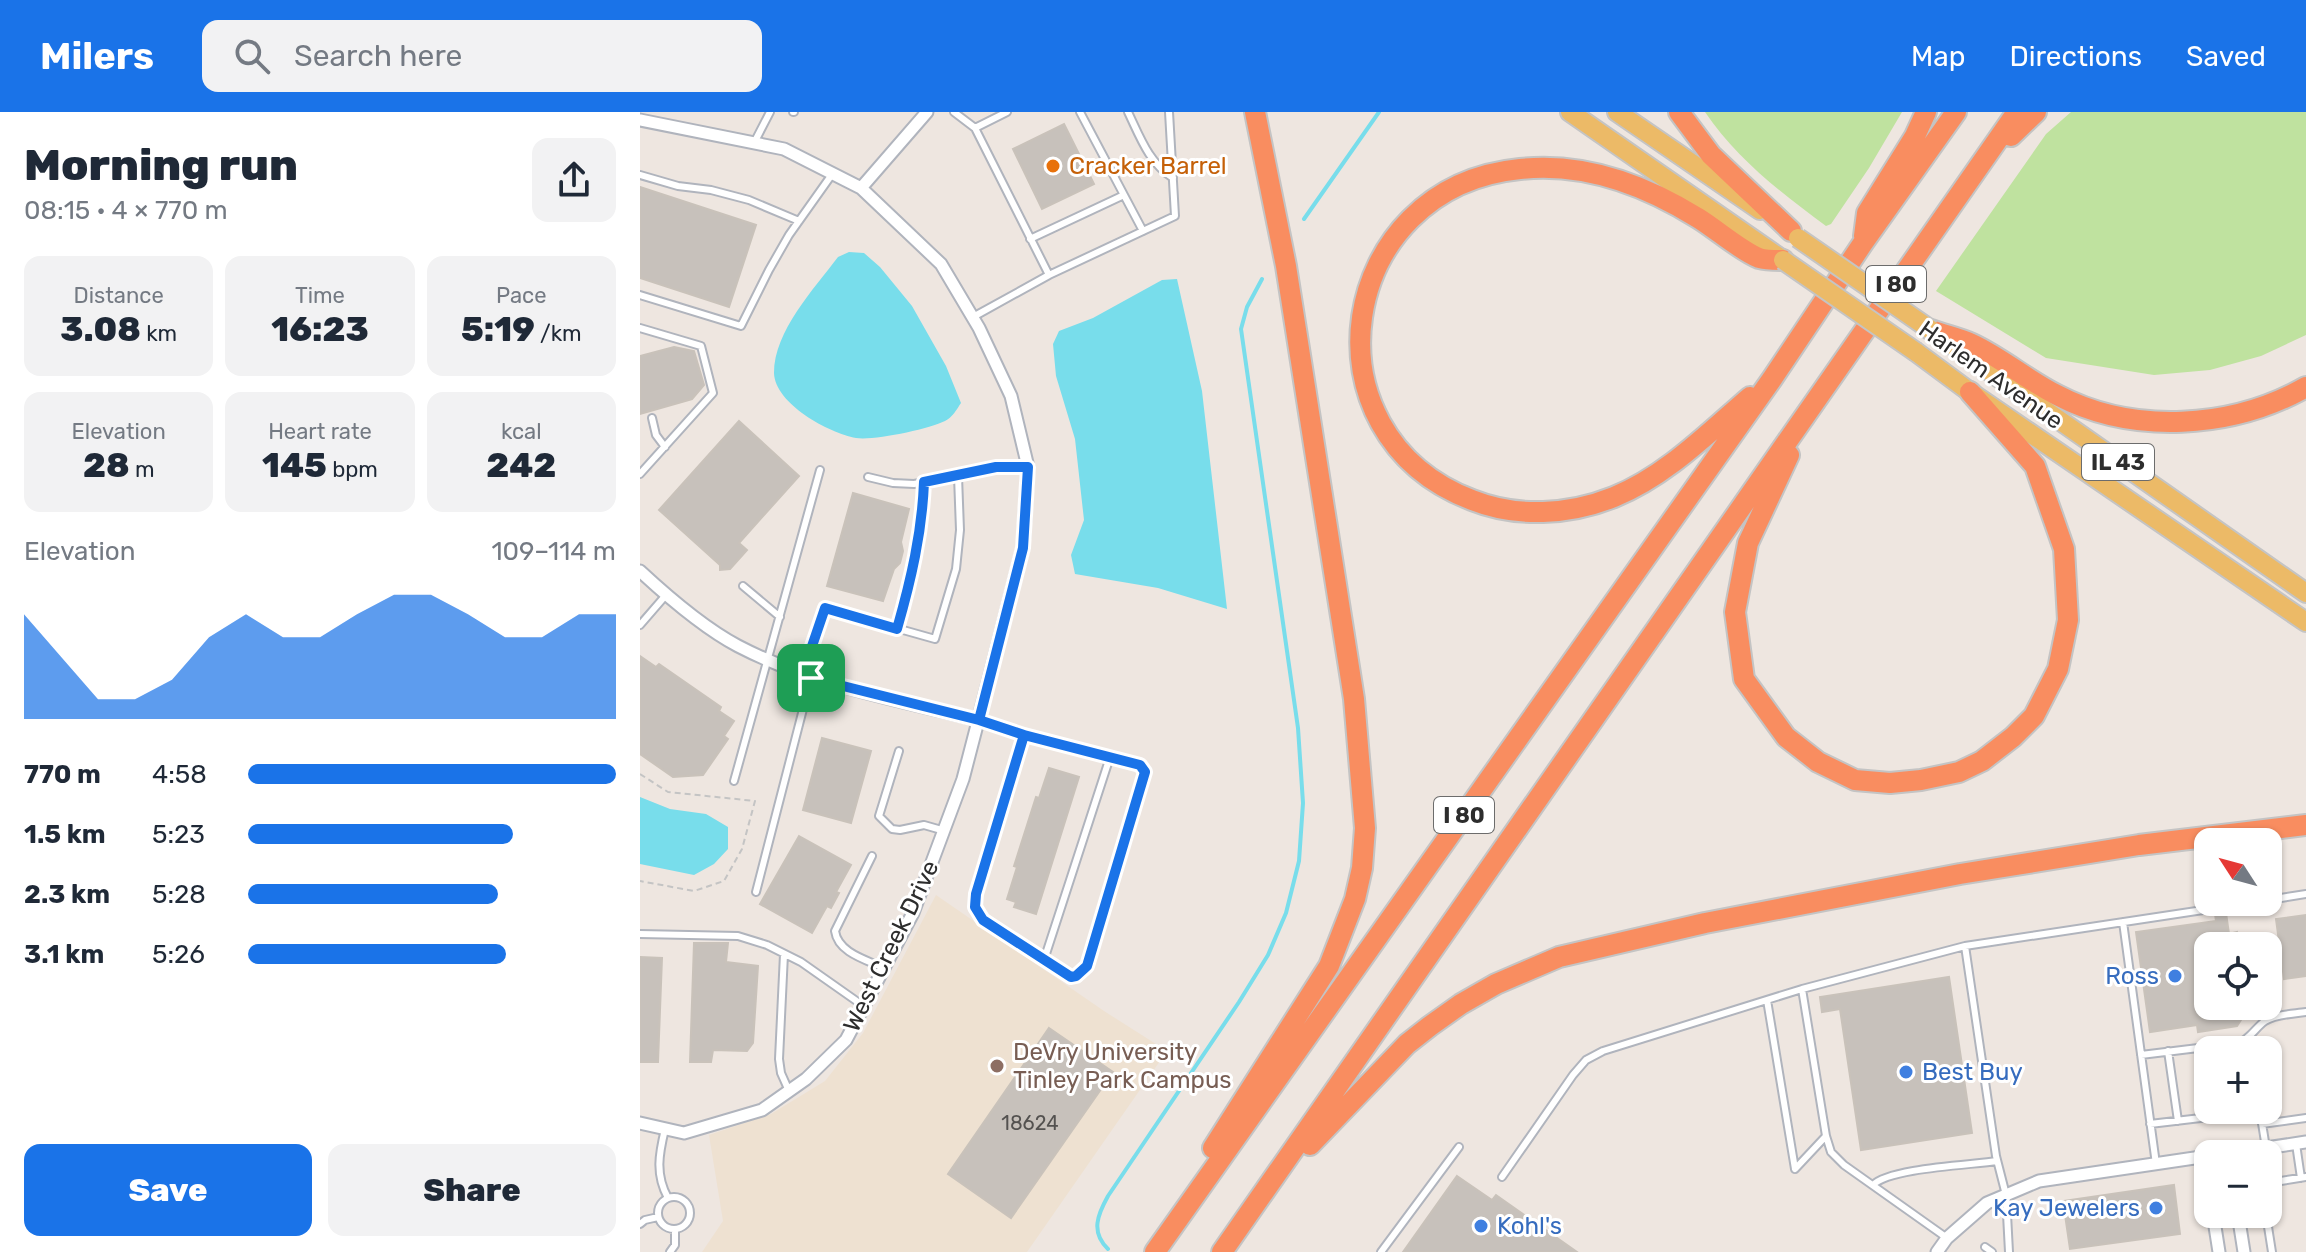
<!DOCTYPE html>
<meta charset="utf-8">
<style>
:root{--surface:#fff;--page:#f2f2f3;--text:#1f2937;--muted:#747a83;--accent:#1a73e8}
body{margin:0;font-family:Rubik,sans-serif;background:var(--page);color:var(--text);height:100vh;display:flex;flex-direction:column;font-size:30px;white-space:nowrap}
*{box-sizing:border-box;margin:0}
p{font-size:26px;color:var(--muted)}
.icon{flex:none;width:44px;height:44px;fill:none;stroke:currentColor;stroke-width:2;stroke-linecap:round;stroke-linejoin:round}
.map{position:relative;flex:1;overflow:hidden}
.sheet{display:flex;flex-direction:column;background:var(--surface);width:640px}
.sheet>*{flex:none}
.needle{width:52px;rotate:306deg}
.fabs{position:absolute;left:1554px;top:716px;display:grid;gap:16px}
.fabs a{display:grid;place-items:center;width:88px;height:88px;border-radius:16px;background:var(--surface);box-shadow:0 2px 6px #0004;font-size:40px}
.pin{position:absolute;display:grid;place-items:center;width:68px;height:68px;color:#fff;margin:-34px;border-radius:16px;box-shadow:0 4px 12px #0006}
.round{display:grid;place-items:center;flex:none;width:84px;height:84px;border-radius:16px;background:var(--page)}
.overview{display:flex;align-items:center;justify-content:space-between;height:136px;padding:0 24px}
h1{font-size:44px;font-weight:800;line-height:60px}
.metrics{display:grid;grid-template-columns:repeat(3,1fr);gap:12px;height:136px;padding:8px 24px}
.metrics div{display:grid;align-content:center;border-radius:16px;background:var(--page);text-align:center}
.metrics b{font-size:34px;font-weight:800}
.metrics small{font-size:22px;font-weight:400}
.metrics p{font-size:22px}
.chart{height:224px;padding:16px 24px}
.chart p{display:flex;justify-content:space-between}
.chart svg{width:100%;height:144px;margin-top:8px;fill:var(--accent);opacity:.7}
.action{display:flex;gap:16px;margin-top:auto;padding:16px 24px}
.action a{flex:1;height:92px;border-radius:16px;background:var(--accent);color:#fff;font-size:32px;font-weight:800;line-height:92px;text-align:center}
.action a+a{background:var(--page);color:var(--text)}
ul{padding:0 24px;list-style:none;font-size:26px}
li{display:grid;grid-template-columns:128px 96px 1fr;align-items:center;height:60px}
li i{height:20px;border-radius:10px;background:var(--accent)}
header{display:flex;align-items:center;gap:48px;box-sizing:border-box;height:112px;padding:0 40px;background:var(--accent);color:#fff}
header strong{font-size:38px}
nav{display:flex;gap:44px;margin-inline-start:auto;font-size:28px}
.search{width:560px;height:72px;background:var(--page);display:flex;align-items:center;gap:20px;box-sizing:border-box;padding:0 28px;border-radius:16px;color:var(--muted);font-size:30px}
main{display:flex;flex:1;min-height:0}
.map>svg:first-child{display:block}
.education{fill:#eee1d1}
.green{fill:#bfe29f}
.water{fill:#78ddeb}
.lines{fill:none;stroke-linecap:round;stroke-linejoin:round}
.stream{stroke:#78ddeb;stroke-width:4}
.building{fill:#c7c1bb;stroke:#c9c2ba;stroke-width:2}
.lane-casing{stroke:#b0b4bd;stroke-width:10}
.street-casing{stroke:#b0b4bd;stroke-width:15}
.primary-casing{stroke:#c4c4c4;stroke-width:22}
.highway-casing{stroke:#c4c4c4;stroke-width:24}
.path{stroke:#c4c4c4;stroke-width:2;stroke-dasharray:6 4;stroke-linecap:butt}
.lane{stroke:#fff;stroke-width:6}
.street{stroke:#fff;stroke-width:11}
.primary{stroke:#ecba67;stroke-width:18}
.highway{stroke:#f98d60;stroke-width:20}
.primary-bridge-casing{stroke:#c4c4c4;stroke-width:22;stroke-linecap:butt}
.primary-bridge{stroke:#ecba67;stroke-width:18}
.route-casing{stroke:#fff;stroke-width:16}
.route{stroke:#1a73e8;stroke-width:10}
.food-dot{fill:#e8710a;stroke:#fff;stroke-width:3}
.shop-dot{fill:#3f7fe0;stroke:#fff;stroke-width:3}
.education-dot{fill:#8d6e63;stroke:#fff;stroke-width:3}
.labels{text-anchor:middle;dominant-baseline:central;stroke-width:6;stroke-linejoin:round;paint-order:stroke}
.number-label{font-size:20px;fill:#545250}
.shield{fill:#fff;stroke:#6c6c6c;stroke-width:2}
.shield-label{font-size:22px;font-weight:bold;fill:#2d2d2d}
.food-label{font-size:24px;fill:#c56008;stroke:#fff;text-anchor:start}
.street-label{font-size:24px;fill:#2d2d2d;stroke:#fff}
.shop-label{font-size:24px;fill:#366cbe;stroke:#fff;text-anchor:end}
.education-label{font-size:24px;fill:#785e54;stroke:#fff;text-anchor:start}
</style>
<header>
<strong>Milers</strong>
<div class="search"><svg class="icon" aria-label="search" viewBox="0 0 24 24"><circle cx="10" cy="10" r="6"/><path d="M15 15l6 6"/></svg>Search here</div>
<nav><a>Map</a><a>Directions</a><a>Saved</a></nav>
</header>
<main>
<section class="sheet">
<div class="overview"><div><h1>Morning run</h1><p>08:15 · 4 × 770 m</p></div><a class="round"><svg class="icon" aria-label="share" viewBox="0 0 24 24"><path d="M12 15V3M7 8l5-5 5 5M5 13v7h14v-7"/></svg></a></div>
<div class="metrics">
<div><p>Distance</p><b>3.08<small> km</small></b></div>
<div><p>Time</p><b>16:23</b></div>
<div><p>Pace</p><b>5:19<small> /km</small></b></div>
</div>
<div class="metrics">
<div><p>Elevation</p><b>28<small> m</small></b></div>
<div><p>Heart rate</p><b>145<small> bpm</small></b></div>
<div><p>kcal</p><b>242</b></div>
</div>
<div class="chart"><p><span>Elevation</span>109–114 m</p>
<svg viewBox="0 0 160 44" preserveAspectRatio="none"><path d="M0 44V12L10 25L20 38L30 38L40 32L50 19L60 12L70 19L80 19L90 12L100 6L110 6L120 12L130 19L140 19L150 12L160 12V44z"/></svg>
</div>
<ul>
<li><b>770 m</b>4:58<i style="width:100%"></i></li>
<li><b>1.5 km</b>5:23<i style="width:72%"></i></li>
<li><b>2.3 km</b>5:28<i style="width:68%"></i></li>
<li><b>3.1 km</b>5:26<i style="width:70%"></i></li>
</ul>
<div class="action"><a>Save</a><a>Share</a></div>
</section>
<div class="map">
<svg width="1666" height="1140" viewBox="0 0 1666 1140">
<rect width="100%" height="100%" fill="#eee6e0"/>
<path class="education" d="M296 783 464 899 527 939 387 1140H62L83 1109 69 1023 131 1002 185 969 223 921Z"/>
<path class="green" d="M1065 0H1262L1229 56 1191 112 1186 114C1141 81 1096 46 1065 0Z
M1431 0H1666V223L1621 244 1570 258 1514 263 1406 246 1296 179 1406 22Z"/>
<path class="water" d="M209 140 224 141 240 155 272 194 306 254 321 291C317 297 312 306 305 309 289 317 233 329 216 326 189 321 135 292 134 261 134 219 174 177 198 145Z
M537 167 562 279 587 497 518 476 435 462 431 443 444 408 435 327 416 264 413 232 419 219 453 206 522 168Z
M0 685 30 697 66 702 88 715V737L74 752 54 763 0 752Z"/>
<g class="lines">
<path class="stream" d="M664 107 739 0
M468 1137C450 1120 458 1102 468 1084L599 890 628 843 646 801 659 749 663 691 658 616 601 217 607 195 622 167"/>
</g>
<path class="building" d="M424 12 454 72 402 97 373 37Z
M0 75 116 113 89 195 0 166Z
M34 235 54 239 64 273 52 287 0 302V244Z
M99 309 159 364 99 431 107 438 90 457 80 458V453L19 398Z
M213 381 269 397 261 430 263 439 260 451 254 457 243 489 187 474Z
M0 544 16 555 19 552 81 595 79 599 94 609 84 624 88 627 63 663 33 665 0 642Z
M182 626 231 639 211 711 163 698Z
M409 656 439 665 396 802 374 795 376 790 367 787 377 755 374 754 396 685 399 686Z
M159 724 211 753 196 780 199 781 191 796 187 794 172 821 120 792Z
M1586 801 1589 822 1597 820 1599 834H1568V894H1610L1597 914 1558 920 1557 913 1510 920 1496 820 1576 809 1575 802Z
M1666 803V864L1644 867 1636 807Z
M54 831H88L86 850 118 854 113 931 107 939 73 938 71 950H50Z
M0 845 22 846 18 950H0Z
M1309 865 1332 1021 1221 1038 1200 897 1182 900 1180 885Z
M409 916 473 960 371 1106 308 1062Z
M817 1064 852 1088 856 1083 937 1140H763Z
M1534 1073 1540 1122 1430 1137 1423 1089Z"/>
<g class="lines">
<g class="lane-casing">
<path id="lane" d="M153 0H154
M314 0 335 16 409 163
M440 0 503 119
M488 0C500 25 509 51 533 66
M335 16 367 0
M114 31 130 0
M0 63 38 74 71 78 109 88 159 109
M390 127 484 83
M0 183 101 214 129 158 149 123 193 61
M333 205 409 163 535 104 529 0
M0 216 61 234 73 281 0 362
M12 306 16 323 25 335
M228 365 253 371 274 372 318 364
M103 474 140 505
M0 513 26 483
M257 517C271 468 282 421 284 370
M339 608 384 623 500 653 505 660 447 854 436 864 431 865 343 808 335 795 336 782 384 623
M259 639 239 704 252 717 260 718 284 713 305 719
M94 669 180 358
M232 744 195 819C198 841 227 848 244 856
M116 780 171 566 170 540 185 496 295 527 316 457 320 418 318 364 356 355H388
M1628 788 1666 782
M1483 810 1516 1052
M0 822 98 824 127 833 161 850 225 895
M1325 834 1356 1044 1366 1083 1369 1140
M144 842 139 947 141 961 149 979
M404 848 470 645
M1162 877 1186 1024 1191 1040 1204 1053 1307 1126
M1127 888 1155 1057
M1528 939 1538 1009
M1501 943 1599 931C1610 927 1615 916 1625 909 1636 902 1653 902 1666 900
M1510 1012 1620 999 1626 1036
M1622 1012 1666 1006
M25 1017C19 1042 15 1062 28 1086
M1656 1032 1661 1066
M1155 1057 1186 1024
M862 1065 933 963 946 948 963 939 1162 877 1325 834 1616 790
M1628 1071 1666 1065
M1233 1073C1249 1056 1331 1053 1357 1049
M18 1101a16 16 0 1 1 32 0a16 16 0 1 1-32 0Z
M1626 1102 1632 1140
M0 1112 5 1108 18 1105
M1345 1135 1352 1140
M30 1140 35 1133V1117
M741 1140 819 1035"/>
</g>
<g class="street-casing">
<path id="street" d="M0 8 144 37 221 76 301 152 339 216 371 284 388 355 383 436 323 667 273 801 206 928 166 967 122 998 44 1021 0 1011
M221 76 287 0
M0 459C28 485 64 516 98 534 173 573 257 588 339 608
M1586 1042 1666 1030
M1564 1045 1568 1069
M1573 1102 1579 1140
M1598 1102 1604 1140
M1297 1140 1307 1126 1347 1091 1399 1069 1568 1044"/>
</g>
<g class="primary-casing">
<path id="primary" d="M930 0 1143 148
M977 0 1120 98
M1298 223 1666 481
M1276 240 1330 280 1666 510"/>
</g>
<g class="highway-casing">
<path id="highway" d="M1039 0 1071 43 1151 119
M1371 24 1396 0
M1224 124 1227 101 1275 24 1286 0
M1291 218C1304 223 1319 226 1332 232 1362 246 1387 268 1417 283 1493 323 1592 317 1666 275
M1110 285C1068 321 1026 364 974 385 929 403 877 406 832 388 659 322 696 75 880 57 943 50 1005 73 1058 106 1076 117 1101 139 1119 146 1126 148 1135 148 1143 148
M1149 343 1108 431 1095 500 1104 567 1146 625 1178 650 1215 668 1250 671 1281 668 1319 660 1342 649 1373 625 1394 604 1418 557 1428 508 1424 437 1395 354 1330 280
M670 1033 767 932 790 914 821 892 856 872 919 845 1065 811 1320 762 1499 733 1666 713
M573 1036 689 854 715 787 722 756 725 716 714 587 646 154 615 0
M515 1140 1132 267 1223 131 1316 0
M582 1140 1377 0"/>
</g>
<path class="path" d="M0 662 28 680 115 689 102 737 84 769 54 779 0 769"/>
<use href="#lane" class="lane"/>
<use href="#street" class="street"/>
<use href="#primary" class="primary"/>
<use href="#highway" class="highway"/>
<g class="primary-bridge-casing">
<path id="primary-bridge" d="M1158 126 1291 218
M1143 148 1276 240"/>
</g>
<use href="#primary-bridge" class="primary-bridge"/>
</g>
<g class="lines">
<g class="route-casing">
<path id="route" d="M171 566 339 608 384 623 336 782 335 795 343 808 431 865 436 864 447 854 505 660 500 653 384 623 339 608 383 436 388 355H356L284 370C282 421 271 468 257 517L185 496 170 540 171 566"/>
</g>
<use href="#route" class="route"/>
</g>
<circle class="food-dot" cx="413" cy="54" r="8"/>
<g class="shop-dot">
<circle cx="1535" cy="864" r="8"/>
<circle cx="1266" cy="960" r="8"/>
<circle cx="1516" cy="1096" r="8"/>
<circle cx="841" cy="1114" r="8"/>
</g>
<circle class="education-dot" cx="357" cy="954" r="8"/>
<g class="labels">
<g class="number-label">
<text x="390" y="1011">18624</text>
</g>
<g class="shield">
<rect x="1226" y="154" width="60" height="36" rx="6"/>
<rect x="1442" y="332" width="72" height="36" rx="6"/>
<rect x="794" y="685" width="60" height="36" rx="6"/>
</g>
<g class="shield-label">
<text x="1256" y="172">I 80</text>
<text x="1478" y="350">IL 43</text>
<text x="824" y="703">I 80</text>
</g>
<g class="food-label">
<text x="429" y="54">Cracker Barrel</text>
</g>
<g class="street-label">
<text transform="translate(1351 263) rotate(35)">Harlem Avenue</text>
<text transform="translate(251 834) rotate(-64)">West Creek Drive</text>
</g>
<g class="shop-label">
<text x="1519" y="864">Ross</text>
<text x="1282" y="960" text-anchor="start">Best Buy</text>
<text x="1500" y="1096">Kay Jewelers</text>
<text x="857" y="1114" text-anchor="start">Kohl's</text>
</g>
<g class="education-label">
<text x="373" y="940">DeVry University<tspan x="373" dy="28">Tinley Park Campus</tspan></text>
</g>
</g>
</svg>
<div class="fabs">
<a><svg class="needle" viewBox="-14 -14 28 28"><path d="M0-13l5 13h-10z" fill="#e53935"/><path d="M0 13l5-13h-10z" fill="#747a83"/></svg></a>
<a><svg class="icon" aria-label="locate" viewBox="0 0 24 24"><circle cx="12" cy="12" r="6"/><path d="M12 2v4M12 18v4M2 12h4M18 12h4"/></svg></a>
<a>+</a>
<a>−</a>
</div>
<div class="pin" style="left:171px;top:566px;background:#1e9e55"><svg class="icon" aria-label="arrive" viewBox="0 0 24 24"><path d="M6 21V4h12l-3 4 3 4H6"/></svg></div>
</div>
</main>
